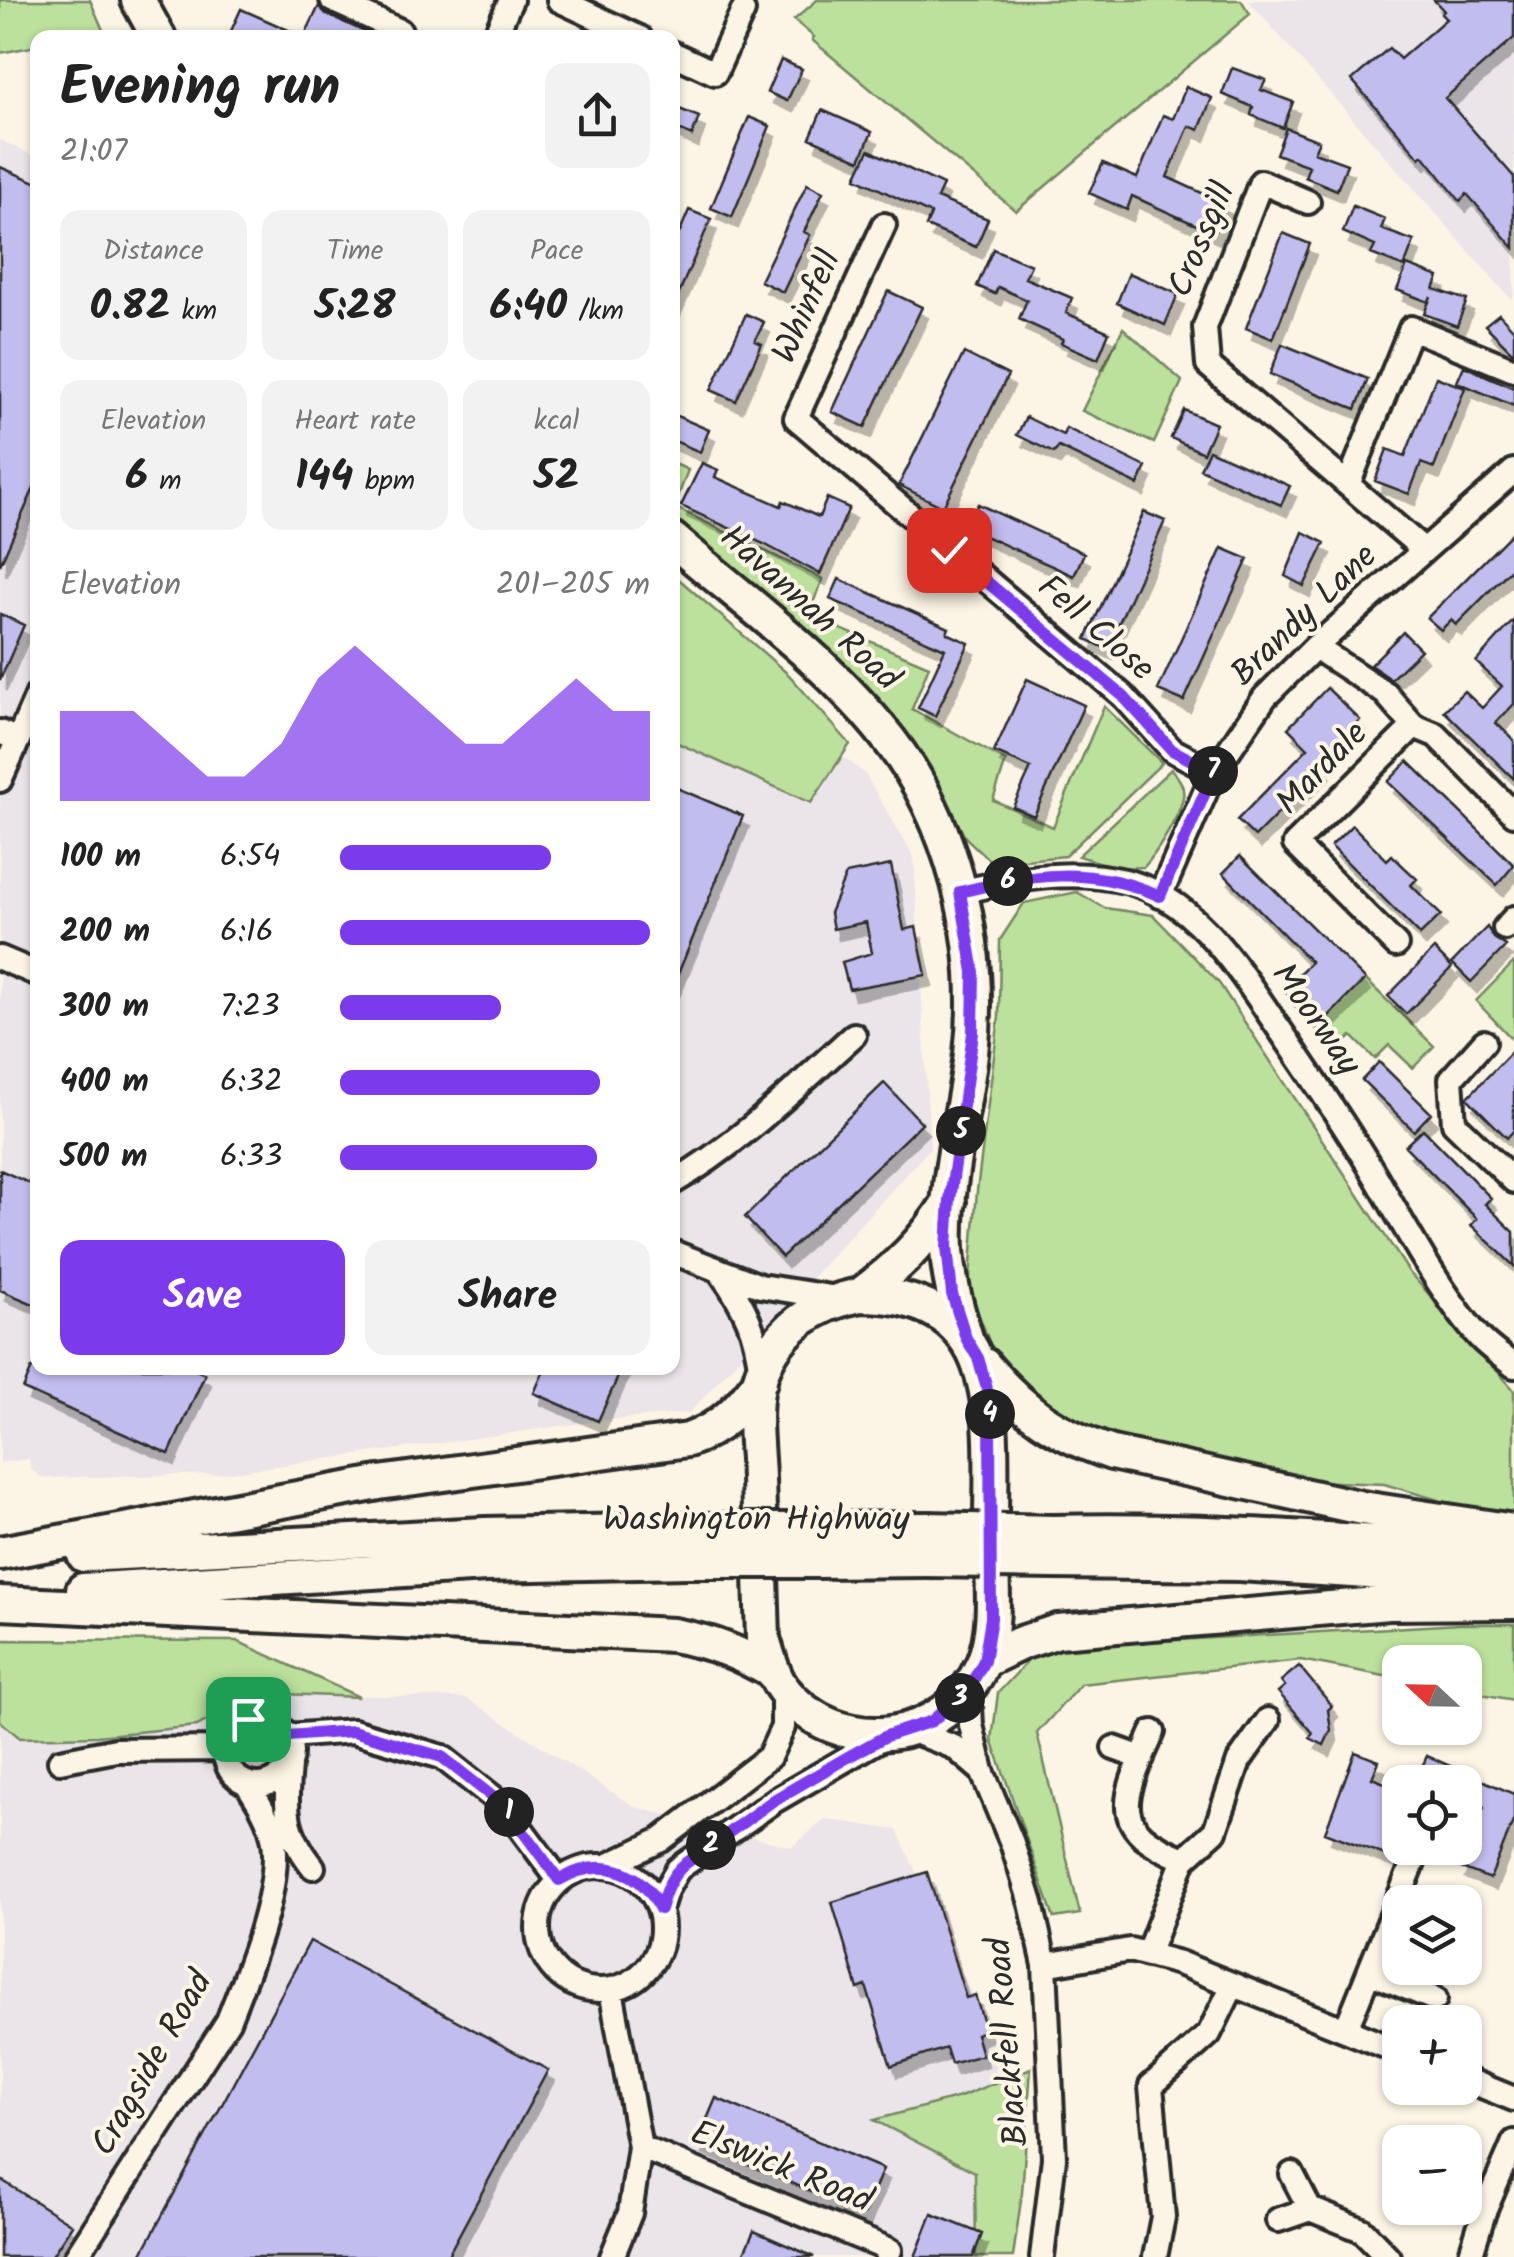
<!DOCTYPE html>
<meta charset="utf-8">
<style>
:root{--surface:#fff;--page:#f2f2f2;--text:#222;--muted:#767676;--accent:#7c3aed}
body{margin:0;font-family:Kalam,sans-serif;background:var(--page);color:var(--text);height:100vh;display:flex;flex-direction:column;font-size:38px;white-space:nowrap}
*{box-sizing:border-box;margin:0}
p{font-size:32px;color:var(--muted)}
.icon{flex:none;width:55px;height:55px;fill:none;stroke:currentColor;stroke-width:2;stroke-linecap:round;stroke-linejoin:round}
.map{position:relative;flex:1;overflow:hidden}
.panel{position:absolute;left:30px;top:30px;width:650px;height:1345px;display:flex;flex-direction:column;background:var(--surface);border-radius:20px;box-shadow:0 2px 8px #0004}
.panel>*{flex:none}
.needle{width:65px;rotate:292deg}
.fabs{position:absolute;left:1382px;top:1645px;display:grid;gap:20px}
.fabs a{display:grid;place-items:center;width:100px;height:100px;border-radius:20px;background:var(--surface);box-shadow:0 2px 8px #0004;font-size:50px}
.pin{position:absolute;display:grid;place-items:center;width:85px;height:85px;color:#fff;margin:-42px;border-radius:20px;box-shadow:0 5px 15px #0006}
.km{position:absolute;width:50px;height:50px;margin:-25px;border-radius:50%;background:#222;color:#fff;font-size:28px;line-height:50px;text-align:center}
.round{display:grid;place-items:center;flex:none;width:105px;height:105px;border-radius:20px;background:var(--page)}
.summary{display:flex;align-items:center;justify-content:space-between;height:170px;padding:0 30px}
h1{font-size:55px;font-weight:700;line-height:75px}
.metrics{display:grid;grid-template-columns:repeat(3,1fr);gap:15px;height:170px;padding:10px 30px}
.metrics div{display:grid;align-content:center;border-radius:20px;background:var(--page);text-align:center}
.metrics b{font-size:42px;font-weight:700}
.metrics small{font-size:28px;font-weight:400}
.metrics p{font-size:28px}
.chart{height:280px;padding:20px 30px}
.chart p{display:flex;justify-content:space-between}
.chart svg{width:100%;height:180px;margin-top:10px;fill:var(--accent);opacity:.7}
.cta{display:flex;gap:20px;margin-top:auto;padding:20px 30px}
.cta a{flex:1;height:115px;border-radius:20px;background:var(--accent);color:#fff;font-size:40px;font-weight:700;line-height:115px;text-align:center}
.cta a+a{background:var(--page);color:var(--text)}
ul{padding:0 30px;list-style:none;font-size:32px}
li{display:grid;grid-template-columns:160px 120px 1fr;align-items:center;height:75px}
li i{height:25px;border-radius:12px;background:var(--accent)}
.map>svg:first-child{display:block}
.built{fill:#ebe4e8}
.green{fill:#bce19c;stroke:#748664;stroke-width:2.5}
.building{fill:#c2bdef;stroke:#2b2b2b;stroke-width:2.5;filter:url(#shadow)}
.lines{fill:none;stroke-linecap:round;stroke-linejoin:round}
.minor-casing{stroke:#2b2b2b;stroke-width:30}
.primary-casing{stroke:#2b2b2b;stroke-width:40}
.minor{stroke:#fcf5e5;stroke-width:22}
.primary{stroke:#fcf5e5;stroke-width:32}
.primary-bridge-casing{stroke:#2b2b2b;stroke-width:40;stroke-linecap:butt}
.primary-bridge{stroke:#fcf5e5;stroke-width:32}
.route-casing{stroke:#fff;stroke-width:20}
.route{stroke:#7c3aed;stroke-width:12}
.labels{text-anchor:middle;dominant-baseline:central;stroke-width:8;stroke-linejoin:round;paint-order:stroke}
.street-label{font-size:35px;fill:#2b2b2b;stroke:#fcf5e5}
</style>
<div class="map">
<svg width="1514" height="2257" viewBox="0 0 1514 2257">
<defs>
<filter id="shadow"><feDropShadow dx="6" dy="11" stdDeviation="0" flood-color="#0004"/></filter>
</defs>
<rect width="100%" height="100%" fill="#fcf5e5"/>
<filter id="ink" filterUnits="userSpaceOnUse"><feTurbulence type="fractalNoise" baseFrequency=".01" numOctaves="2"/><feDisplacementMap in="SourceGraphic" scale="20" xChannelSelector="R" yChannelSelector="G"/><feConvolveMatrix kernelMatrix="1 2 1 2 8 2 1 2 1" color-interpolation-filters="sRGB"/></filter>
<g filter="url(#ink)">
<path class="built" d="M1248 0H1514V296L1511 299Z
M0 140 38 158V1368H672L673 619 865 774 914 857 930 1148 689 1413 598 1421 218 1474 43 1478 31 1469 29 1459 0 1463Z
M257 1693 466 1698 635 1807 792 1847 825 1819 897 1830 996 2048 998 2182 983 2257H0V1721L20 1738 97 1736 197 1726Z"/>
<path class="green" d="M0 0H90L106 37 38 38 37 46 0 53Z
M817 0H1241L1250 14 1016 211 812 40 814 37 794 20Z
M1123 328 1182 381 1154 443 1082 411Z
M673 463 688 470 674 507 823 579 809 612 831 625 929 666 912 709 1006 761 993 800 1053 827 1104 706 1162 763 1065 856 1004 862 988 859 965 837 928 765 905 732 845 670 673 520Z
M673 574 789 675 850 744 811 803 673 741Z
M1171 769C1178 776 1185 786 1183 797 1181 814 1156 854 1144 867L1117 868 1078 856Z
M1077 892 1105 908 1153 915 1219 983 1409 1272 1514 1390V1518L1486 1514 1384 1484 1288 1480 1103 1438 1053 1415 990 1344 969 1289 977 1191 999 1017 1000 940 1024 903Z
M1514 962V1041L1476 1001Z
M1365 979 1434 1046 1413 1068 1389 1045 1375 1059 1352 1036 1338 1049 1318 1027Z
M1460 1624H1514V1700L1465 1691V1662H1400V1679L1301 1660 1081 1684 1037 1733 1080 1914 1054 1918 992 1740 998 1693 1040 1648Z
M0 1640 237 1641 359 1697 258 1693 197 1726 97 1736 20 1738 0 1721Z
M1031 2068 1022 2193 1013 2257H976L975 2172 874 2120 960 2097Z"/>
<path class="building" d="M1434 0H1514V38L1445 98 1514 177V248L1467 194 1460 201 1423 155 1420 158 1352 80 1389 48 1400 59 1446 19 1441 14 1444 11Z
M319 6 326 14 378 38H247L231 31 241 9 304 37Z
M781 60 802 69 787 101 767 92Z
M1232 68 1266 80 1261 90 1293 102 1283 128 1251 115 1253 107 1222 94Z
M1186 87 1212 98 1199 130 1189 126 1167 177 1226 204 1214 233 1132 196 1127 210 1089 193 1103 163 1137 178 1163 115 1173 119Z
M672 106 699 117 692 136 672 127Z
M822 110 872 132 860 160 810 138Z
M749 117 770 126 732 217 711 208Z
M1286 128 1319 141 1314 152 1347 164 1337 190 1305 177 1309 166 1276 154Z
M869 150 943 185 937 198 988 219 976 247 926 226 931 214 856 178Z
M0 167 38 183V479L0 565Z
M807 184 823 192 804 232 810 235 783 292 760 281Z
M1353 206 1385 219 1381 229 1414 241 1404 267 1371 254 1375 246 1343 232Z
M689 210 711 219 672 309V250Z
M1283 233 1310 244 1273 339 1246 328Z
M993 249 1031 265 1025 278 1072 298 1066 313 1109 332 1098 359 1061 343 1063 339 1019 319 1027 300 998 287 995 294 977 286Z
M1407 265 1439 277 1434 289 1467 300 1457 326 1424 314 1431 296 1429 302 1397 290Z
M1129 273 1178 294 1165 325 1117 303Z
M888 291 922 307 865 427 832 412Z
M746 314 764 322 755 341 762 344 736 401 711 390Z
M1499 314 1514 330V354L1485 325Z
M1282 344 1368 379 1356 409 1270 374Z
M964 353 1008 375 943 507 899 485Z
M1464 366 1514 388V406L1457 382Z
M1436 377 1465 388 1434 468 1421 463 1409 494 1375 481 1387 449 1405 456Z
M1184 410 1216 424 1203 453 1171 438Z
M672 414 709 430 700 452 672 440Z
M1026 417 1063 435 1066 428 1146 467 1138 485 1059 447 1054 453 1017 435Z
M1209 450 1290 486 1281 505 1200 469Z
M702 463 718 470 715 477 781 506 783 501 819 517 827 498 849 508 820 574 764 544 681 506Z
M978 504 1084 553 1074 576 967 528Z
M1144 512 1165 521 1107 649 1086 639Z
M1514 531V566L1456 625 1451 620 1441 630 1427 618Z
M1303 532 1325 543 1304 586 1285 576Z
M1222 548 1248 559 1184 701 1158 690Z
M839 579 949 628 947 633 969 643 935 716 918 708 945 649 830 599Z
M0 614 24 625 0 680Z
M1514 620V704L1496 723 1514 740V779L1444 711 1464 691 1482 708 1502 686 1476 662Z
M1403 632 1421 650 1391 679 1370 665Z
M1027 679 1084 705 1034 816 1013 807 1031 768 994 752Z
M1327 688 1360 720 1320 764 1324 767 1255 837 1237 820 1308 748 1288 728Z
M1408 761 1514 865 1497 885 1388 782Z
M672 786 743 816 673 986H672Z
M1352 825 1387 860 1392 855 1403 866 1417 879 1411 885 1441 915 1420 935 1331 846Z
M1240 856 1365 979 1318 1027 1283 989 1311 962 1223 873Z
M891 865 904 930 916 927 926 975 849 989 842 962 872 953 866 922 833 929 830 913 846 874Z
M1487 927 1494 938 1506 946 1471 982 1452 963Z
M1434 949 1452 967 1406 1014 1388 996Z
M1514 1049V1130L1507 1138 1467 1098Z
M1379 1062 1431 1113 1414 1131 1362 1080Z
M884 1083 922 1123 782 1257 745 1217Z
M1423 1129 1491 1198 1485 1204 1514 1232V1266L1471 1225 1477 1219 1405 1146Z
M0 1170 38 1187V1306L0 1290Z
M32 1368H192L205 1374 169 1454 23 1389Z
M545 1368H622L598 1421 534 1393Z
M1299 1666 1332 1706 1328 1710 1331 1730 1324 1745 1310 1738 1313 1733 1278 1692 1285 1686 1281 1681Z
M1355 1752 1379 1761 1372 1778 1400 1789V1824L1387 1856 1325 1832Z
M1427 1756 1514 1794V1819L1490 1879 1459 1867 1484 1807 1465 1799V1782H1427L1417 1778Z
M927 1872 966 1998 975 1995 986 2030 976 2034 982 2055 951 2064 946 2048 891 2066 866 1986 858 1989 832 1902Z
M310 1941 548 2070 447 2257H140Z
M716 2098 883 2169 864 2214 697 2143Z
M0 2179 72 2225 51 2257H0Z
M932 2214 982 2234 973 2257H915Z
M754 2231 814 2257H742Z"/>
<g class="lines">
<g class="minor-casing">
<path id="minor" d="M332 0 400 31
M559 0 640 38
M494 38 511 0
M672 53 715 73 743 11
M1308 202 1261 182 1205 327 1208 365 1424 550
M884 225 796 418 1123 696 1172 750 1214 772
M1348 485 1411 328 1514 370
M1315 647 1385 693 1414 726 1436 735 1514 814
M0 732 18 740 0 780
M18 740 38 694
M960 892C1014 879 1069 868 1125 881 1194 897 1239 970 1276 1024 1311 1075 1345 1125 1376 1177 1405 1227 1441 1294 1479 1337 1489 1348 1503 1357 1514 1366
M1160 896 1214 772 1265 697 1315 647 1514 471
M1505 928 1514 918
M1396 945 1295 844 1414 726
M0 958 38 974
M1484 1042 1451 1079 1454 1123 1514 1181
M672 1183C740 1144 796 1087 854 1035
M672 1252 760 1286 837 1298
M721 1273C746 1308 756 1331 761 1373
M969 1688 971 1725 982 1771 1012 1843 1031 1903 1045 1965 1054 2158 1042 2257
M225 1752a33 33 0 1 1 66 0a33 33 0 1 1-66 0Z
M910 1730 954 1747 982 1771
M1153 1732C1124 1798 1105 1827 1184 1859
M288 1736 353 1731 442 1757 504 1806 559 1880
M1114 1748 1142 1758
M60 1761 116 1750 226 1749
M289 1766C285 1811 284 1830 313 1867
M538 1928a62 62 0 1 1 124 0a62 62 0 1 1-124 0Z
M607 1866 661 1840 769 1757 783 1727V1689
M660 1909 666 1890 678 1869 774 1801 886 1736
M1147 1955 1184 1859 1215 1831 1239 1761 1268 1720
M1045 1965 1130 1950 1179 1963 1400 2052
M1369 1972 1435 1999
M611 1990 640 2147 630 2213 612 2257
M1346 2029 1419 1848
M1465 2079 1514 2099
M640 2147 890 2250 887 2257
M1292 2174 1310 2209
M1278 2220 1310 2209 1362 2230 1388 2257
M76 2257 228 2021C247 1972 274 1909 275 1856 276 1829 261 1805 247 1784
M1155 2257 1163 2217 1151 2086 1209 2034 1233 1985
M1470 2257 1484 2212 1514 2142"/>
</g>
<g class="primary-casing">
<path id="primary" d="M138 0 159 38
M672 539C742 599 820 656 879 727 953 814 984 943 971 1054 963 1118 944 1186 947 1250 949 1281 957 1309 966 1338
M860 1295C1011 1295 990 1426 991 1534 991 1575 999 1625 983 1663 947 1745 838 1759 783 1689 772 1675 769 1656 763 1639 761 1586 760 1532 758 1478 757 1445 750 1403 762 1372 778 1329 816 1303 860 1295Z
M860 1295C899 1266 923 1243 949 1202
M984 1365C1023 1411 1055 1434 1112 1453L1362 1508 1514 1531
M811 1530 928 1529
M1053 1532C1207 1528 1360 1542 1514 1551
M0 1553 379 1483 688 1440C722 1428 739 1409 760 1381
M84 1555 485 1534 687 1530
M813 1561 927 1560
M1053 1562 1239 1564 1514 1581
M83 1590 486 1565 688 1561
M0 1603 673 1635C712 1642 740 1653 774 1673
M984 1661 1021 1643 1058 1631 1389 1603 1514 1602"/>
</g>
<use href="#minor" class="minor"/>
<use href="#primary" class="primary"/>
<g class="primary-bridge-casing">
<path id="primary-bridge" d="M928 1529 1053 1532
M687 1530H811
M927 1560 1053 1562
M688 1561H813"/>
</g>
<use href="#primary-bridge" class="primary-bridge"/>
</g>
</g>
<g class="lines" filter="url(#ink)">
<g class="route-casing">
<path id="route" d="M248 1719 274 1722 288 1736 353 1731 442 1757 504 1806 559 1880C599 1857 640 1867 660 1909 665 1892 671 1875 685 1864L774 1800 848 1757 886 1736 932 1721 969 1688 984 1661 991 1618 990 1408 986 1384 978 1358 966 1338 952 1294 947 1247 950 1200 973 1033 974 972 960 892C1032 874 1090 865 1160 896L1214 772 1172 750 1123 696 949 550"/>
</g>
<use href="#route" class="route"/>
</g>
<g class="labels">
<g class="street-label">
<text transform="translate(1203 240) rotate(-67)">Crossgill</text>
<text transform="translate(808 307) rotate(-66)">Whinfell</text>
<text transform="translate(809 609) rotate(42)">Havannah Road</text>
<text transform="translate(1305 616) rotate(-44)">Brandy Lane</text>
<text transform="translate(1095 629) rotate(41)">Fell Close</text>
<text transform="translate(1323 769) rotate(-46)">Mardale</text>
<text transform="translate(1315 1020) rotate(55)">Moorway</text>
<text x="756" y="1521">Washington Highway</text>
<text transform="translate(1009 2042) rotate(-95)">Blackfell Road</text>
<text transform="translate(153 2064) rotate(-60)">Cragside Road</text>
<text transform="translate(781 2168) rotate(22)">Elswick Road</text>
</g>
</g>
</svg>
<div class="fabs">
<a><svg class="needle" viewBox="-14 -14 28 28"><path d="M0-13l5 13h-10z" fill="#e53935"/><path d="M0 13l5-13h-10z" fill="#767676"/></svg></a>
<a><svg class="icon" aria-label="locate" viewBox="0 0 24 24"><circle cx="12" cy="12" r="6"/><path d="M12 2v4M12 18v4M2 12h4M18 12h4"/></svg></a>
<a><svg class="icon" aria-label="layers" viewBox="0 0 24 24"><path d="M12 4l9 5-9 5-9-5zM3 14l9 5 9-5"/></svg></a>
<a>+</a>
<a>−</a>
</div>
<div class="pin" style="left:248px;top:1719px;background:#1e9e55"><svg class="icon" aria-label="arrive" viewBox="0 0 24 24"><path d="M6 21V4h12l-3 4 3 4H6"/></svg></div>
<div class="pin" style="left:949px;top:550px;background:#d93025"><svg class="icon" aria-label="check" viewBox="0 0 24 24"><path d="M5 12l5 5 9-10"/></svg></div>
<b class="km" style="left:509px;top:1812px">1</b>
<b class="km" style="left:711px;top:1845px">2</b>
<b class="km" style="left:960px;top:1698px">3</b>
<b class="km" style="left:990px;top:1414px">4</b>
<b class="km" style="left:961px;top:1131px">5</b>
<b class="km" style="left:1008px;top:881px">6</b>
<b class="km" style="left:1213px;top:771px">7</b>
<section class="panel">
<div class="summary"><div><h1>Evening run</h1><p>21:07</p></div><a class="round"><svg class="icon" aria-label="share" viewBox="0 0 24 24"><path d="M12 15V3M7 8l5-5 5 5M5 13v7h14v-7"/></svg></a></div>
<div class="metrics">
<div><p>Distance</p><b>0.82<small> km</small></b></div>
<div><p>Time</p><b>5:28</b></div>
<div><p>Pace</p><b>6:40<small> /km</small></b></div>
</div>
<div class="metrics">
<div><p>Elevation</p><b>6<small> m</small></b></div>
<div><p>Heart rate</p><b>144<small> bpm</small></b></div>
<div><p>kcal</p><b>52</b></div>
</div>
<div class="chart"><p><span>Elevation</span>201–205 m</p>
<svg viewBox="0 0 160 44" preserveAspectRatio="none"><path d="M0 44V22L10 22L20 22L30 30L40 38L50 38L60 30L70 14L80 6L90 14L100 22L110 30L120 30L130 22L140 14L150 22L160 22V44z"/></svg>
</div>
<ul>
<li><b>100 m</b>6:54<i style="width:68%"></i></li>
<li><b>200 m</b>6:16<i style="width:100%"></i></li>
<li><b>300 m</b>7:23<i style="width:52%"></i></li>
<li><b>400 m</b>6:32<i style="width:84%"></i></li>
<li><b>500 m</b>6:33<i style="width:83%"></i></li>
</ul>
<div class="cta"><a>Save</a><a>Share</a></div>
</section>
</div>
